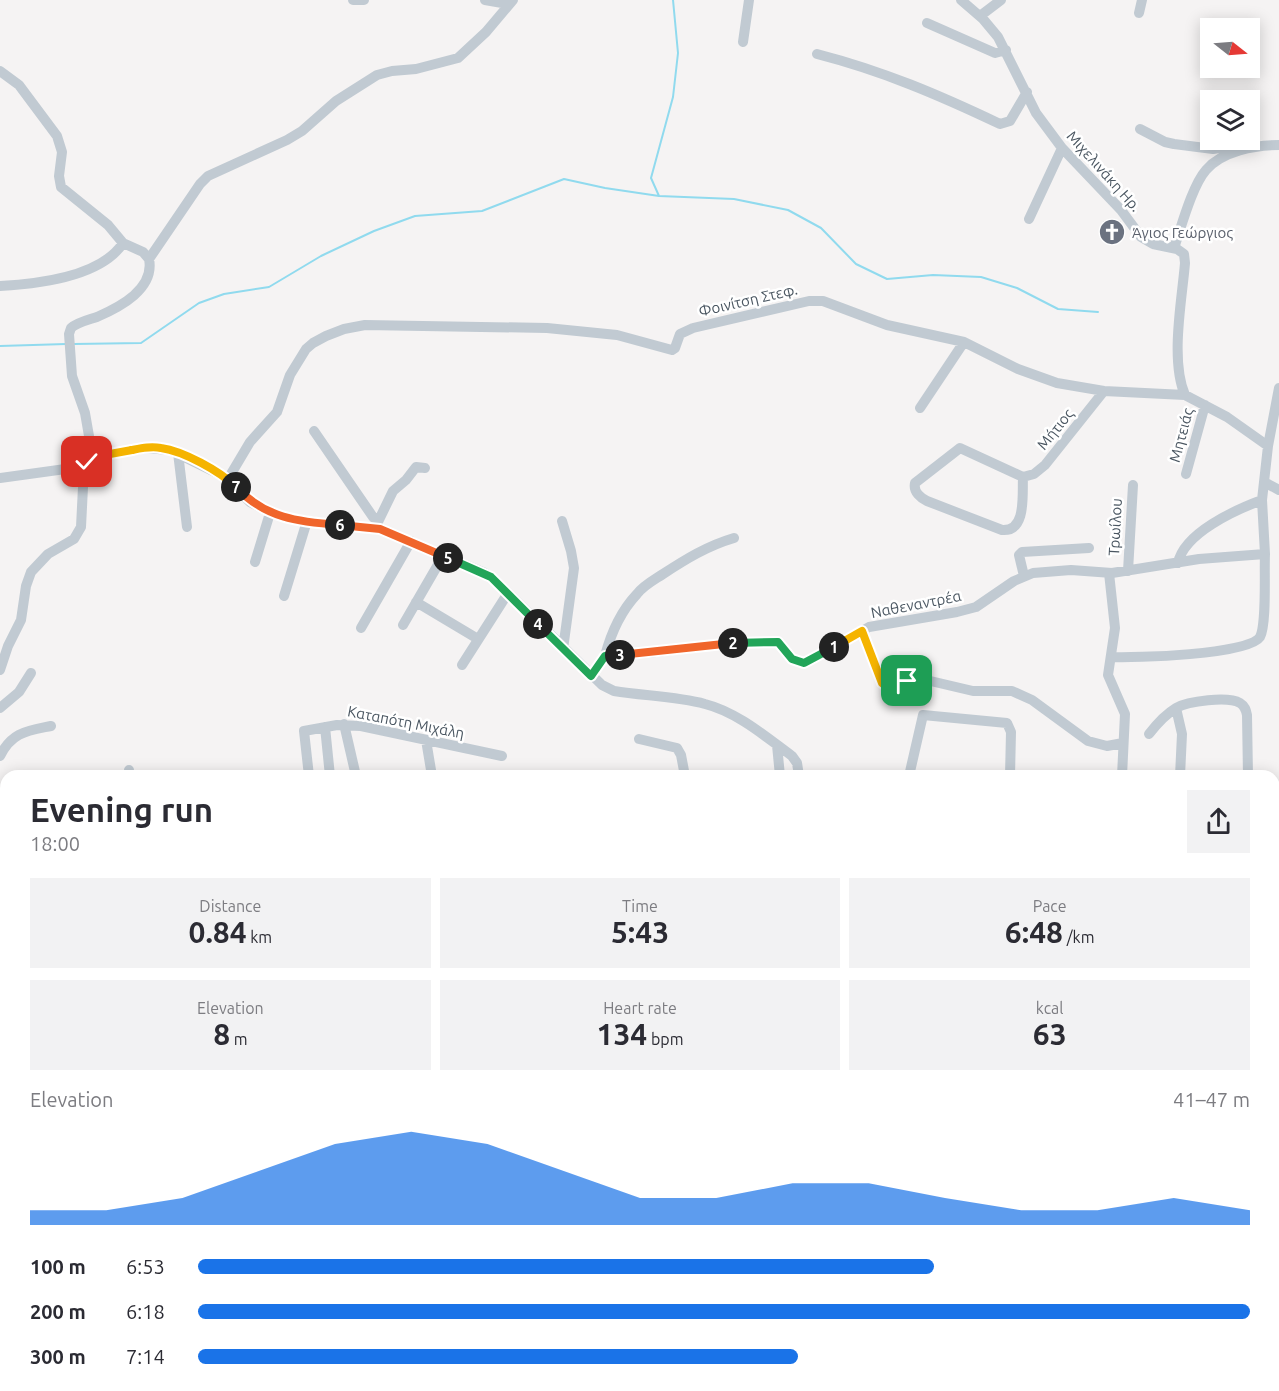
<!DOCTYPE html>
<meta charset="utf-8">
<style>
:root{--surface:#fff;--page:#f2f2f3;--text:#2b2b33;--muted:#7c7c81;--accent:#1a73e8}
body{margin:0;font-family:Ubuntu,sans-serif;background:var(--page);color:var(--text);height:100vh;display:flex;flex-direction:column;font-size:22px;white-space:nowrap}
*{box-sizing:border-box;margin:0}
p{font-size:20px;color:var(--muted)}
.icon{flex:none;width:33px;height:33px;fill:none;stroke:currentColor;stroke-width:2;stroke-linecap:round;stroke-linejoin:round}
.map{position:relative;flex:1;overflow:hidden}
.side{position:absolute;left:0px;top:770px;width:1280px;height:622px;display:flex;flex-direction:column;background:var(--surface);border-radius:18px 18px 0 0;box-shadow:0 3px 15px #0003}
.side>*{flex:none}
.needle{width:39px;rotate:107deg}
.fabs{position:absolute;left:1200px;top:18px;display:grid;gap:12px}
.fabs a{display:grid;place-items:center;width:60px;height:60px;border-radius:0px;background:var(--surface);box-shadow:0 3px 15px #0003;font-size:30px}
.pin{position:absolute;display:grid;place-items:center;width:51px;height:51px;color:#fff;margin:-26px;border-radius:12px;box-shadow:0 3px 9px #0006}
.km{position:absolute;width:30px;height:30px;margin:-15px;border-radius:50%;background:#222;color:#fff;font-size:16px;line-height:30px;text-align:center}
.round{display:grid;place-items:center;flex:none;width:63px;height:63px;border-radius:0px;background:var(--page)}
.summary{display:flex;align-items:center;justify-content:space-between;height:102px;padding:0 30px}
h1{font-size:33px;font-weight:600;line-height:45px}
.metrics{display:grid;grid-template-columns:repeat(3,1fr);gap:9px;height:102px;padding:6px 30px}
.metrics div{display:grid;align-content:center;border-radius:0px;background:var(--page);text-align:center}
.metrics b{font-size:30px;font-weight:600}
.metrics small{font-size:16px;font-weight:400}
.metrics p{font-size:16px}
.chart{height:168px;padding:12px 30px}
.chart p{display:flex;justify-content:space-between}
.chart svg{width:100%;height:108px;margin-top:6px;fill:var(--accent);opacity:.7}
ul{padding:0 30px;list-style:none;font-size:20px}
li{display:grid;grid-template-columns:96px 72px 1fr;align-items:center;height:45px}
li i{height:15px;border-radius:8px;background:var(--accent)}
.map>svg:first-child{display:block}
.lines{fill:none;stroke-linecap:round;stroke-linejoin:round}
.stream{stroke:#90daee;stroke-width:2}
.highway-casing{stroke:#7690ad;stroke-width:18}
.minor{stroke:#c1cad2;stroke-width:10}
.highway{stroke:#8ba5c1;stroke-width:15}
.split-1-casing{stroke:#fff;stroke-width:12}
.split-2-casing{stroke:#fff;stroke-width:12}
.split-3-casing{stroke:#fff;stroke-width:12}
.split-4-casing{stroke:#fff;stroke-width:12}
.split-5-casing{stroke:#fff;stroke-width:12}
.split-6-casing{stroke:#fff;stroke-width:12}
.split-7-casing{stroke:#fff;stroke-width:12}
.split-8-casing{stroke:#fff;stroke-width:12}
.split-9-casing{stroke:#fff;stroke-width:12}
.split-1{stroke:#f5b400;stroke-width:8}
.split-2{stroke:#22a559;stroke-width:8}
.split-3{stroke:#f0652b;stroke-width:8}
.split-4{stroke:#22a559;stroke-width:8}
.split-5{stroke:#22a559;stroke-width:8}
.split-6{stroke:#f0652b;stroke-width:8}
.split-7{stroke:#f0652b;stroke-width:8}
.split-8{stroke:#f5b400;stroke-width:8}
.split-9{stroke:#f5b400;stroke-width:8}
.labels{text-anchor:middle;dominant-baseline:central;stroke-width:5;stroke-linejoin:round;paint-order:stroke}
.street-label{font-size:15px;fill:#4a5661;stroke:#fff}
.worship-label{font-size:15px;fill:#5b616d;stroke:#fff;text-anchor:start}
</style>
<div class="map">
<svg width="1279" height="1391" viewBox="0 0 1279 1391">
<rect width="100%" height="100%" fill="#f5f3f3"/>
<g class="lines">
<path class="stream" d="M659 196 651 178 673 97 678 53 673 0
M74 344 141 343 199 303 224 294 269 287 321 256 374 231 415 216 482 211 564 179 605 188 659 196 734 199 788 210 821 228 856 264 887 279 933 275 981 277 1017 288 1058 309 1098 312
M0 346 66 344"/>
<g class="highway-casing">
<path id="highway" d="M1274 1391 1279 1341"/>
</g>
<path class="minor" d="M353 0H364
M485 0 508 4
M961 0 983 19 998 37 1036 113 1062 148 1121 210 1141 237 1153 244 1177 249 1184 254 1185 263C1182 300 1170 360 1185 395
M1139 13 1142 0
M980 16 1001 0
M927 23 995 53 1006 50
M743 42 749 0
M817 54C883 71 939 95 1000 124L1010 121 1027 92
M0 71 19 85 57 136 62 152 59 176 61 187 108 225 123 243 143 252 149 259
M1140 129 1165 142 1174 144 1213 149 1243 144
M1029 219 1062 148
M1174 248C1181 228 1192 186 1206 170 1222 151 1255 145 1279 145
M0 286C37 284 101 277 123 243
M920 408 964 342
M314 431 373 517 378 521
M960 448 1023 477C1022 494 1027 532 1002 530L927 501C921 498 913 492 915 483Z
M178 453 187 527
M88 458 145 448 170 450 219 474 230 482 250 502 271 513 292 519 323 523 380 529 483 572 494 579 602 685 614 691C644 696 676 696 705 704 737 712 766 737 792 756L797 763 799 776
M1186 474 1205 405
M1023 477 1034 474 1045 465 1104 391
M0 478 87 466
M228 479 250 442 277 412 290 375 306 349 313 343 326 336 344 329 365 325 547 328 617 335 672 350 675 348 680 334 693 328 809 301H823L887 325 964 342 1018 369 1057 383 1104 391 1185 395 1227 417 1268 446
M1264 482 1279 490
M562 521 571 551 574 568 563 649
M375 528 393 491 406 480 416 467 425 468
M255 562 270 513
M1178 563C1184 533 1235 510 1262 500
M1128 571 1133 485
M1109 573 1115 628 1108 675 1125 714 1122 776
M1024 576 1019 555 1022 552 1089 548
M284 596 307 521
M416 602 478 639
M403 625 443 556
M361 628 411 541
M862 631 880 679 885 686 922 679 973 691H1012L1032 700 1088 741 1107 746 1123 743
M605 656C611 633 621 611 637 594 644 585 654 580 663 574 686 559 707 546 734 538
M1111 657C1134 658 1248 655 1260 637 1267 624 1264 571 1265 554
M462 665 508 593
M0 670 8 646 21 620 26 586 31 572 48 554 74 539 81 527 83 487 88 458 89 436 85 413 72 376 69 334 71 328C78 322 88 320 97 317 120 307 155 289 149 259L200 184 208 176 287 140 302 131 336 101 377 75 392 71 416 69 458 58 486 32 513 0
M591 676 603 658 609 654 648 653 719 644 778 642 792 659 804 663 869 627 957 612 976 607 1014 581 1033 573 1071 570 1112 573 1199 559 1265 554 1262 500 1268 446 1279 388
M0 708 19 692 31 673
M1176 708 1182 734 1180 776
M344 724 356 776
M325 727 330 776
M1149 734C1156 725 1166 714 1176 708 1188 701 1228 696 1240 703 1245 706 1246 710 1247 715L1248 776
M639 739 677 748 681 755 685 776
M426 740 432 776
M777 745 780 776
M0 756C12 732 27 731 51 726
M129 776V770
M309 776 304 731 337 725 361 726 502 756
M909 776 923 715 1007 723 1011 732 1010 776
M1274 832 1279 834
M0 841 6 888
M0 944H6
M0 972H6
M0 1022 6 1009
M1274 1042H1278
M0 1049 6 1050
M0 1143 6 1145
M0 1235H6
M0 1306 6 1305
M0 1360H6
M22 1386 23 1391
M155 1386 156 1391
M233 1386 235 1391
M341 1386 360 1391
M645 1386 646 1391
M665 1386 674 1391
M758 1386 760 1391
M769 1386 770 1391
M837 1386 838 1391
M1023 1386 1024 1391
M1101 1386V1391
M1152 1386V1391
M1176 1386V1391
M1266 1386V1391
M243 1391 248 1386
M302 1391 304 1386
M374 1391 375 1386
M485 1391 487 1386
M552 1391 554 1386
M857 1391 858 1386
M908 1391V1386
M977 1391V1386
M1214 1391V1386"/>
<use href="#highway" class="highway"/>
</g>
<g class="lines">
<g class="split-1-casing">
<path id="split-1" d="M834 647 862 631 882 683 886 686 907 681"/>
</g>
<g class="split-2-casing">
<path id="split-2" d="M733 643 778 642 792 659 804 663 834 647"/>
</g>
<g class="split-3-casing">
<path id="split-3" d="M620 655 733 643"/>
</g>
<g class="split-4-casing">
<path id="split-4" d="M538 624 591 676 605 656 620 655"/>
</g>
<g class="split-5-casing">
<path id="split-5" d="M448 558 491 577 538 624"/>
</g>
<g class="split-6-casing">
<path id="split-6" d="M340 525 380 529 448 558"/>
</g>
<g class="split-7-casing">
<path id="split-7" d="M236 487C265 518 298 522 340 525"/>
</g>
<g class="split-8-casing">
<path id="split-8" d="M132 450C142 448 151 446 161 448 183 451 220 471 236 487"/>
</g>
<g class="split-9-casing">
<path id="split-9" d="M87 462 88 458 132 450"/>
</g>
<use href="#split-1" class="split-1"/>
<use href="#split-2" class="split-2"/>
<use href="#split-3" class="split-3"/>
<use href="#split-4" class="split-4"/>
<use href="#split-5" class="split-5"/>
<use href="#split-6" class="split-6"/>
<use href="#split-7" class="split-7"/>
<use href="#split-8" class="split-8"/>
<use href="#split-9" class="split-9"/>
</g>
<defs>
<g id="church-disc" transform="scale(1.35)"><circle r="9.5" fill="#6b7280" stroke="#fff"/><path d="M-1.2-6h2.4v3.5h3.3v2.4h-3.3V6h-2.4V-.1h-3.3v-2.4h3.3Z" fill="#fff"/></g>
</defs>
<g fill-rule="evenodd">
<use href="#church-disc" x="1112" y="232"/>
</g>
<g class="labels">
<g class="street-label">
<text transform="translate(1104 171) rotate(48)">Μιχελινάκη Ηρ.</text>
<text transform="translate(748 300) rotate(-13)">Φοινίτση Στεφ.</text>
<text transform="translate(1055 429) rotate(-51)">Μήτιος</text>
<text transform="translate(1181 435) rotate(-75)">Μητειάς</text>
<text transform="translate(1115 527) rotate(-87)">Τρωίλου</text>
<text transform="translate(916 604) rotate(-11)">Ναθεναντρέα</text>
<text transform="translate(406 722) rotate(11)">Καταπότη Μιχάλη</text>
</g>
<g class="worship-label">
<text x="1132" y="232">Άγιος Γεώργιος</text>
</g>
</g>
</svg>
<div class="fabs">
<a><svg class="needle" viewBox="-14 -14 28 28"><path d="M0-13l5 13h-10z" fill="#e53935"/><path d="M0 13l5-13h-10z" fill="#7c7c81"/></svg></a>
<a><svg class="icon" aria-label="layers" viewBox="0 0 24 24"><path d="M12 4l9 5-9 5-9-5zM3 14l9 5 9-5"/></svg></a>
</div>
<div class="pin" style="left:907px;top:681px;background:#1e9e55"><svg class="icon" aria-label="arrive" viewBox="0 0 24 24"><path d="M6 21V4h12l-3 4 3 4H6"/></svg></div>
<div class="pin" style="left:87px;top:462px;background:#d93025"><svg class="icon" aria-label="check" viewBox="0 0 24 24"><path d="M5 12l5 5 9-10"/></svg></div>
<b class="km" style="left:834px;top:647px">1</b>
<b class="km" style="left:733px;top:643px">2</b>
<b class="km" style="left:620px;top:655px">3</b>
<b class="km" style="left:538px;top:624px">4</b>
<b class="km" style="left:448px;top:558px">5</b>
<b class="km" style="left:340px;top:525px">6</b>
<b class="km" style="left:236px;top:487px">7</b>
<section class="side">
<div class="summary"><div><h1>Evening run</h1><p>18:00</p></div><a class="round"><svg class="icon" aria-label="share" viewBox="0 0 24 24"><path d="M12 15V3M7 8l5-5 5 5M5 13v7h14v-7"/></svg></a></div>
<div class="metrics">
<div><p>Distance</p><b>0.84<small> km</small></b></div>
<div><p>Time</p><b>5:43</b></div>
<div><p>Pace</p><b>6:48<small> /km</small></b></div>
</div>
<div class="metrics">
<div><p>Elevation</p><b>8<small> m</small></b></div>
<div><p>Heart rate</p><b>134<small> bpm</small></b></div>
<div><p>kcal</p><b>63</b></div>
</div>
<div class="chart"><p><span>Elevation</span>41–47 m</p>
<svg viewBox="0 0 160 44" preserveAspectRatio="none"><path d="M0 44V38L10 38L20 33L30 22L40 11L50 6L60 11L70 22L80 33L90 33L100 27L110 27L120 33L130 38L140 38L150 33L160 38V44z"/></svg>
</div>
<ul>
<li><b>100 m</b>6:53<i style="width:70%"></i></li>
<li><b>200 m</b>6:18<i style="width:100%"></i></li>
<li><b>300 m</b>7:14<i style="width:57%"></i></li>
</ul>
</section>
</div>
